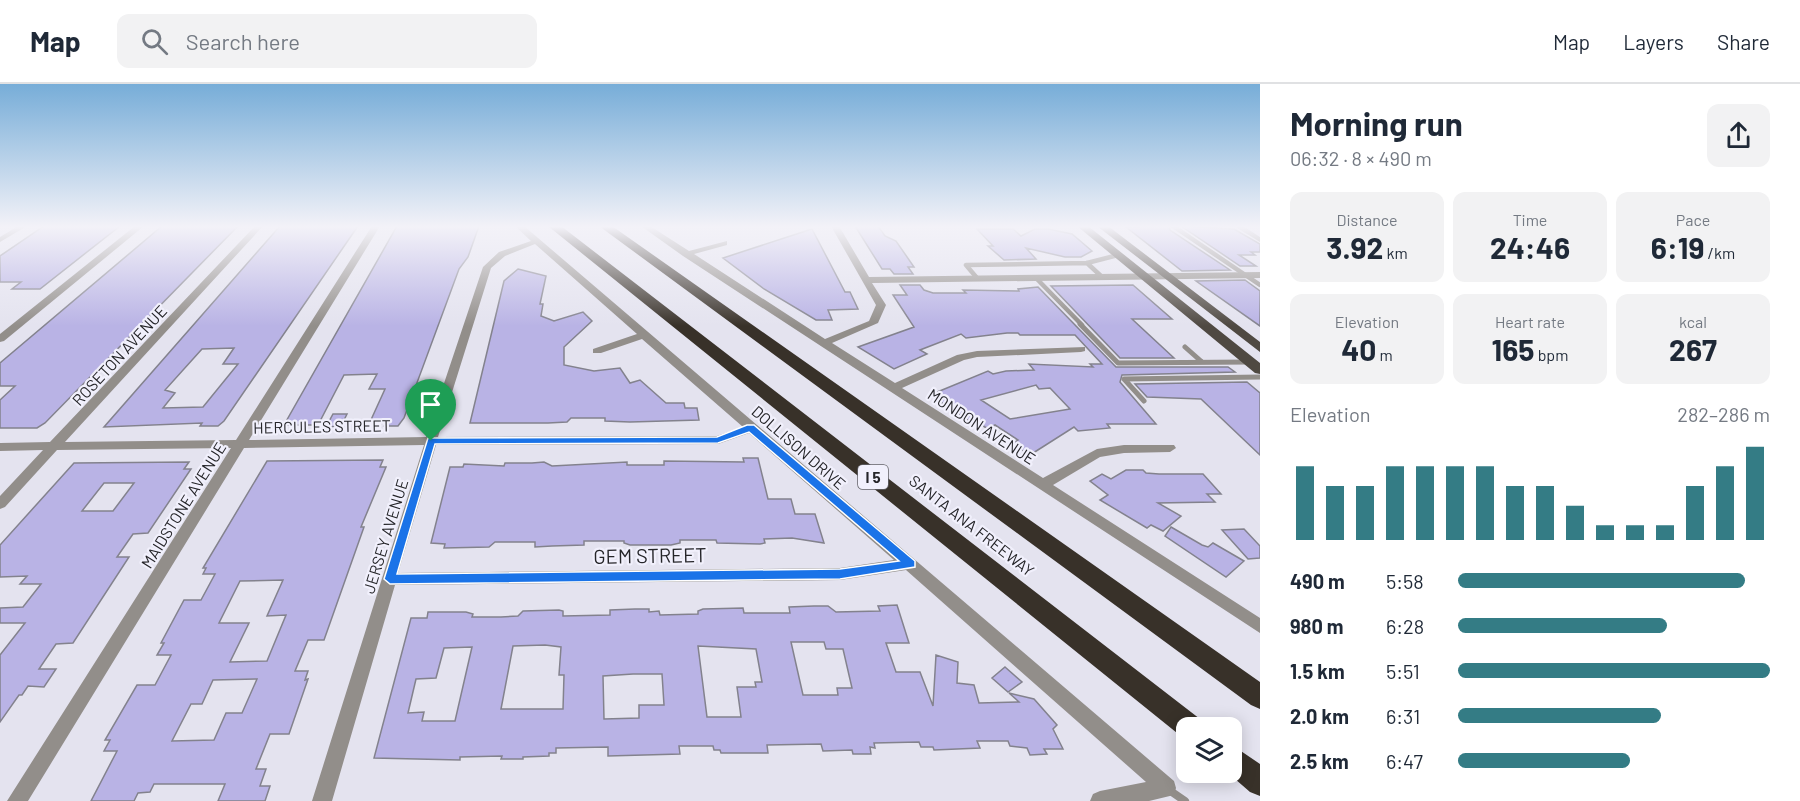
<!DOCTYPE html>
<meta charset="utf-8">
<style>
:root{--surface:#fff;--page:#f2f2f3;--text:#1f2937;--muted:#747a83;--line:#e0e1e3;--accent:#347c85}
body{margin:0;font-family:Barlow,sans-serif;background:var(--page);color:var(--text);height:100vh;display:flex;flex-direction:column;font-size:22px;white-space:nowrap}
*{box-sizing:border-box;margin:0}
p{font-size:20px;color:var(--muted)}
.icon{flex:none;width:33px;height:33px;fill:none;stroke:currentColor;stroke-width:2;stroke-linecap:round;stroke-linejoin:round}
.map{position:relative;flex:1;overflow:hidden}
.panel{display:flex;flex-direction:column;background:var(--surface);width:540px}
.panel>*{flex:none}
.fabs{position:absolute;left:1176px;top:633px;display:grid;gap:12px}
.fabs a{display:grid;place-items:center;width:66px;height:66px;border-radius:12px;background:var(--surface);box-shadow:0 3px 15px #0003;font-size:30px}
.pin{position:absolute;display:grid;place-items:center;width:51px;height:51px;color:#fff;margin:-62px -26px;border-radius:50% 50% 50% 0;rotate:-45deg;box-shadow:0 0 6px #0007}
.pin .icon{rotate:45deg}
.round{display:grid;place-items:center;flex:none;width:63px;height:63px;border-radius:12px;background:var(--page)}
.overview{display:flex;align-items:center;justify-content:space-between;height:102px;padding:0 30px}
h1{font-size:33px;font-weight:700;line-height:45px}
.figures{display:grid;grid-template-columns:repeat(3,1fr);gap:9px;height:102px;padding:6px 30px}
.figures div{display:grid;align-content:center;border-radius:12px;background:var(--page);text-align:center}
.figures b{font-size:30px;font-weight:700}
.figures small{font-size:16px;font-weight:400}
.figures p{font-size:16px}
.chart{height:168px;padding:12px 30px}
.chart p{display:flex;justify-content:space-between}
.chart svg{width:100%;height:108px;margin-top:6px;stroke:var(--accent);stroke-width:6}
ul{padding:0 30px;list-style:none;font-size:20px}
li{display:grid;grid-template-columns:96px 72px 1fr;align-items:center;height:45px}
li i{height:15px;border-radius:8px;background:var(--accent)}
header{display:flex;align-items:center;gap:36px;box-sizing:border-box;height:84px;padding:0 30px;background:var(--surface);border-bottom:2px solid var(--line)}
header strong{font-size:28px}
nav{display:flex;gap:33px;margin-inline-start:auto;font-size:21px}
.search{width:420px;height:54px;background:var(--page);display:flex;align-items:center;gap:15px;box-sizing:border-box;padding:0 21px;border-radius:12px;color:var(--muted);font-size:22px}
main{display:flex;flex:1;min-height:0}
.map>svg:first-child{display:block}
.building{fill:#b9b3e5;stroke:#83828d;stroke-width:1.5;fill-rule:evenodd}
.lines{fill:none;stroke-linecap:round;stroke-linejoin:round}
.service-far2{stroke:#928e8a;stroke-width:4.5}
.service-far1{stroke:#928e8a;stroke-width:5}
.service{stroke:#928e8a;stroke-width:8}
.minor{fill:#928e8a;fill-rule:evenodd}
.primary{fill:#4f4942;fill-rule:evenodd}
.motorway{fill:#383129;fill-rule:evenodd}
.route{fill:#1a73e8;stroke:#fff;stroke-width:1.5;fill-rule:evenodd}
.labels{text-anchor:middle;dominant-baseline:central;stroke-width:4.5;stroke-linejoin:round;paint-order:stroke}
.shield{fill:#f1f0fc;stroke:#626268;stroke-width:1.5}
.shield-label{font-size:15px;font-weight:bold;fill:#252529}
.street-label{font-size:16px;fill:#252529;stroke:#f1f0fc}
.near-street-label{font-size:20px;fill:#252529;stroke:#f1f0fc}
</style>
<header>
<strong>Map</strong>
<div class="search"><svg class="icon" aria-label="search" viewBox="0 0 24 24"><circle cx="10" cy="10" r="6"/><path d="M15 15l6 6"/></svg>Search here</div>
<nav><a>Map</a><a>Layers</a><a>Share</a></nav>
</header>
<main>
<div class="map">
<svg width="1260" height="717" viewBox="0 0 1260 717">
<rect width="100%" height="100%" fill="#e4e3ef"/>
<path class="building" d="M44 142H120L40 205H12L21 198H0V172Z
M162 142H238L45 339 37 344H0V316L15 302H0V279Z
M280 142H358L224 337 218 342H200L202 339 104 343ZM234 264 223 280H238L203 323 163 324 175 309 165 306 202 265Z
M397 142H479L468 173 459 185 404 334 398 342H384L386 338H370L385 305H369L377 290 344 291 318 341H284Z
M855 142H878L885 152 896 157 914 183H908L913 190H894L890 185H882Z
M1169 142 1170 146 1230 186 1182 187 1126 143Z
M1181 142 1234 145 1260 160V168H1251L1255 171H1239L1256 182H1240Z
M812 145 845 208H850L858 225 828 226 832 236H816L764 205 723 174Z
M977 145H1013L1021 152 1035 145H1048L1072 150 1092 167 1081 173H1065L1026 164 1036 175 1004 176 988 162H993Z
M518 185 546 192 540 220H543L541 232 554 237 583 228 592 237 564 263V281L594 287 620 284 630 299 640 296 666 319H684L685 324H697L699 336 630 338 605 337V334H571L567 338 548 339H470L504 197Z
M1245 196 1260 207V242L1196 197Z
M900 201H920L924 206 933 209H966L963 206 1019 207 1018 205 1038 203 1116 283H1228L1235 288 1122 291 1120 298 1156 340H1107L1110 344 1078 347 1074 343 1030 371 1012 360 1018 356 995 341 988 345 974 336 971 338 930 311 988 287 993 290 1006 287 1034 286 1029 280 1093 283 1090 280H1102L1075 251H1020L1018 249H1007L966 254 961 250 920 266 927 270 894 285 858 263 914 243 893 211H907ZM1036 301 1039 305 1050 304 1070 325 1010 335 981 316Z
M1133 201 1172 235H1132L1174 274H1120L1051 202Z
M1247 298 1260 309V371L1201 315 1147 313 1135 300Z
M333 330H347L341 342 326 343Z
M743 374H758L768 415H791L795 430H815L824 459 792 454 764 455 765 459 760 460 717 459 716 456H680V459L671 461H630L624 459V457H584V461L552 462 535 463V458H495L489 463 444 464 445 460 431 459 450 383H463L464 380 504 382 505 379H532L544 378 552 382 627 378V381H664V377L744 378Z
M383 376 380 383H386L361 443H364L324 556H308L295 587H308L305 596 308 595 289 650H270L256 685H266L260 702H270L265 717H218L225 700H154L150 708 138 709 134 717H91L117 667H104L110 656H105L137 601H155L171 571H157L164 559H161L184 516H201L215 490H203L206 484H203L267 377ZM283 496 267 532 286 531 267 577 230 578 249 539H219L240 497ZM257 595 242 629H226L214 656 172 657 191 620H202L213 596Z
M189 378 184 385H191L148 449 133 450 117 473H129L73 559 56 560 39 585H56L44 603 28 602 22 611H19L0 638V571L25 539H0V524L23 523 41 500H20L27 492 0 493V461L74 379ZM104 399H134L113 427H82Z
M1126 386H1143L1146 389 1159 390H1203L1221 410H1207L1215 418 1158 419 1181 432 1163 447 1151 441 1147 444 1100 416 1108 411 1090 397 1102 390 1111 395Z
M1171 443 1202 461 1208 463 1213 459 1244 477 1226 493 1165 452Z
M1244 445 1260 462V474L1248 475 1222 446Z
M897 521 909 559H886L896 588H920L933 622 936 571 958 578 957 599 974 601 979 619 1019 618 1009 609 1034 615 1057 641 1053 645 1063 665H1044L1047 670 1030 671 1027 664 1010 662 1008 657H977L980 664 934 666 933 663H921L919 658 874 659 875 664 870 663 871 670H853L852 666 823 667 821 660 767 661 768 669H721L720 666H714L713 662H679L680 670 608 672V663L556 664V669H549V672L523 673V675H501L502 672 460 673V676L374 674 411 534H427L428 528H466L473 530 472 533H501L518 532 523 527 559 526 563 527V532L610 531V526L635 525H649V528L659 527 660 531 698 530V527L703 525 743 524 744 529H790L789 523 814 522H828L836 528 880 527 878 522ZM791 558H824L826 565H843L852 604H837L838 611H803ZM545 561 561 563 559 591H564L563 625H501L513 562ZM698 562 756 565 762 598H755L756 603H737L741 633H707ZM472 563 455 637H422L424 628 408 629 416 595 436 594 444 564ZM633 590H662L664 621H639V634L604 635 603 592Z
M1005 583 1022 598 1008 608 992 594Z"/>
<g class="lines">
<path class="service-far2" d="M1173 142 1260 201
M1087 179 1101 192
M977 194 966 181 1087 179 1118 171
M1036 194 1082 241"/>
<path class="service-far1" d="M1080 240 1118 279 1250 278
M1185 263 1202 278
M1144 317 1124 295 1260 293"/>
<path class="service" d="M1169 706 1185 717"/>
<path class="minor" d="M18 142H27L0 158V153Z
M135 142H144L4 257 0 258V250Z
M255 142H263L65 358 236 356 372 142H380L249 356 426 353 483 183 499 168 531 157 515 142H524L1174 697 1176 704 1174 711 1149 717H1090L1093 710 1100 707 1146 698 906 486 840 496 395 501 332 717H312L424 361 244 364 28 717H7L231 364 57 366 5 423 0 425V412L43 366 0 367V359L50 358ZM535 160 637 250 593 265V269H601L642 255 743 343 717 352 438 353 491 184 505 172ZM749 349 894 476 840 484 398 489 436 361 718 360Z
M641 142H650L689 167 727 157V161L694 170 825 255 869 237 876 221 831 142H839L869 193 1260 188V194L872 199 886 221 878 239 832 259 895 299 957 271 977 267 1085 263V267L1081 268 977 273 964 276 902 304 1043 394 1097 365 1124 361H1174L1176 364 1170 368 1124 369 1100 373 1053 401 1260 534V549L683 172Z
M1234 142H1243L1260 153V158Z"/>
<path class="primary" d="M1077 142H1088L1260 279V290L1255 289Z
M1097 142H1108L1260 258V268Z"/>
<path class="motorway" d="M548 142H561L1200 635 1204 644H1186V655L1182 653Z
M599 142H612L1260 598V625L1251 621Z
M1232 661 1260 680V712L1250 708 1227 688H1232Z"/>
</g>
<linearGradient id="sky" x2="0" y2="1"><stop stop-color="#77add8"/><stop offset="0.59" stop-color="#f3f2f8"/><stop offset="1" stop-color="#f3f2f8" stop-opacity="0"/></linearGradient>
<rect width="1260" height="242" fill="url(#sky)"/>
<path class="route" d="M747 341H754L915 477V483L840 495 390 500 384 495 428 354 717 353ZM749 348 899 477 840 485 397 490 435 360 718 359Z"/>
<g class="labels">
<rect class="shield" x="858" y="381" width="30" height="24" rx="4.5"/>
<g class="shield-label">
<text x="873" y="393">I 5</text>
</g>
<g class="street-label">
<text transform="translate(119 271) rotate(-47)">ROSETON AVENUE</text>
<text transform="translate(322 342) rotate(-1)">HERCULES STREET</text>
<text transform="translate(982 342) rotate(33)">MONDON AVENUE</text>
<text transform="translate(799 363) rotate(41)">DOLLISON DRIVE</text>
<text transform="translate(183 421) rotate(-58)">MAIDSTONE AVENUE</text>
<text transform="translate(972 441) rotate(38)">SANTA ANA FREEWAY</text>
<text transform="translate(385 452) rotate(-73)">JERSEY AVENUE</text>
</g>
<g class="near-street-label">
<text transform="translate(650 471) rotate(-1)">GEM STREET</text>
</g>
</g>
</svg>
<div class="fabs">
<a><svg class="icon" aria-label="layers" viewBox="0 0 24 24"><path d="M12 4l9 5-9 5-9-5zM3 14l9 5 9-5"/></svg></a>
</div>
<div class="pin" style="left:431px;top:357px;background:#1e9e55"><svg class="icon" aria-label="arrive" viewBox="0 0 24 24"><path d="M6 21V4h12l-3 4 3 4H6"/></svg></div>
</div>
<section class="panel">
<div class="overview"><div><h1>Morning run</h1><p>06:32 · 8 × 490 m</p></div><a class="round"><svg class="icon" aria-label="share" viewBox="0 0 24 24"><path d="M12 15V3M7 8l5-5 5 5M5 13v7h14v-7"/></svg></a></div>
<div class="figures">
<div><p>Distance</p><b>3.92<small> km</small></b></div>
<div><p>Time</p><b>24:46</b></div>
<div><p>Pace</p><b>6:19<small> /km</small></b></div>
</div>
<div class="figures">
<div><p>Elevation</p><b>40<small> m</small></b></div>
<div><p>Heart rate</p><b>165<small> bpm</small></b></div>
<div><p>kcal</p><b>267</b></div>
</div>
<div class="chart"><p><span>Elevation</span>282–286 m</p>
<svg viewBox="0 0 160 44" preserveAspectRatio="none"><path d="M5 44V14M15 44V22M25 44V22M35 44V14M45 44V14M55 44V14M65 44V14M75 44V22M85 44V22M95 44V30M105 44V38M115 44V38M125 44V38M135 44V22M145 44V14M155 44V6"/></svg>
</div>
<ul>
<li><b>490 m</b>5:58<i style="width:92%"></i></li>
<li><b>980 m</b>6:28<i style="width:67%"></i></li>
<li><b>1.5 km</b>5:51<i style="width:100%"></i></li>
<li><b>2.0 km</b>6:31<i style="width:65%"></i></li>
<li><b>2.5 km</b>6:47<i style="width:55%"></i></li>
</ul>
</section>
</main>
